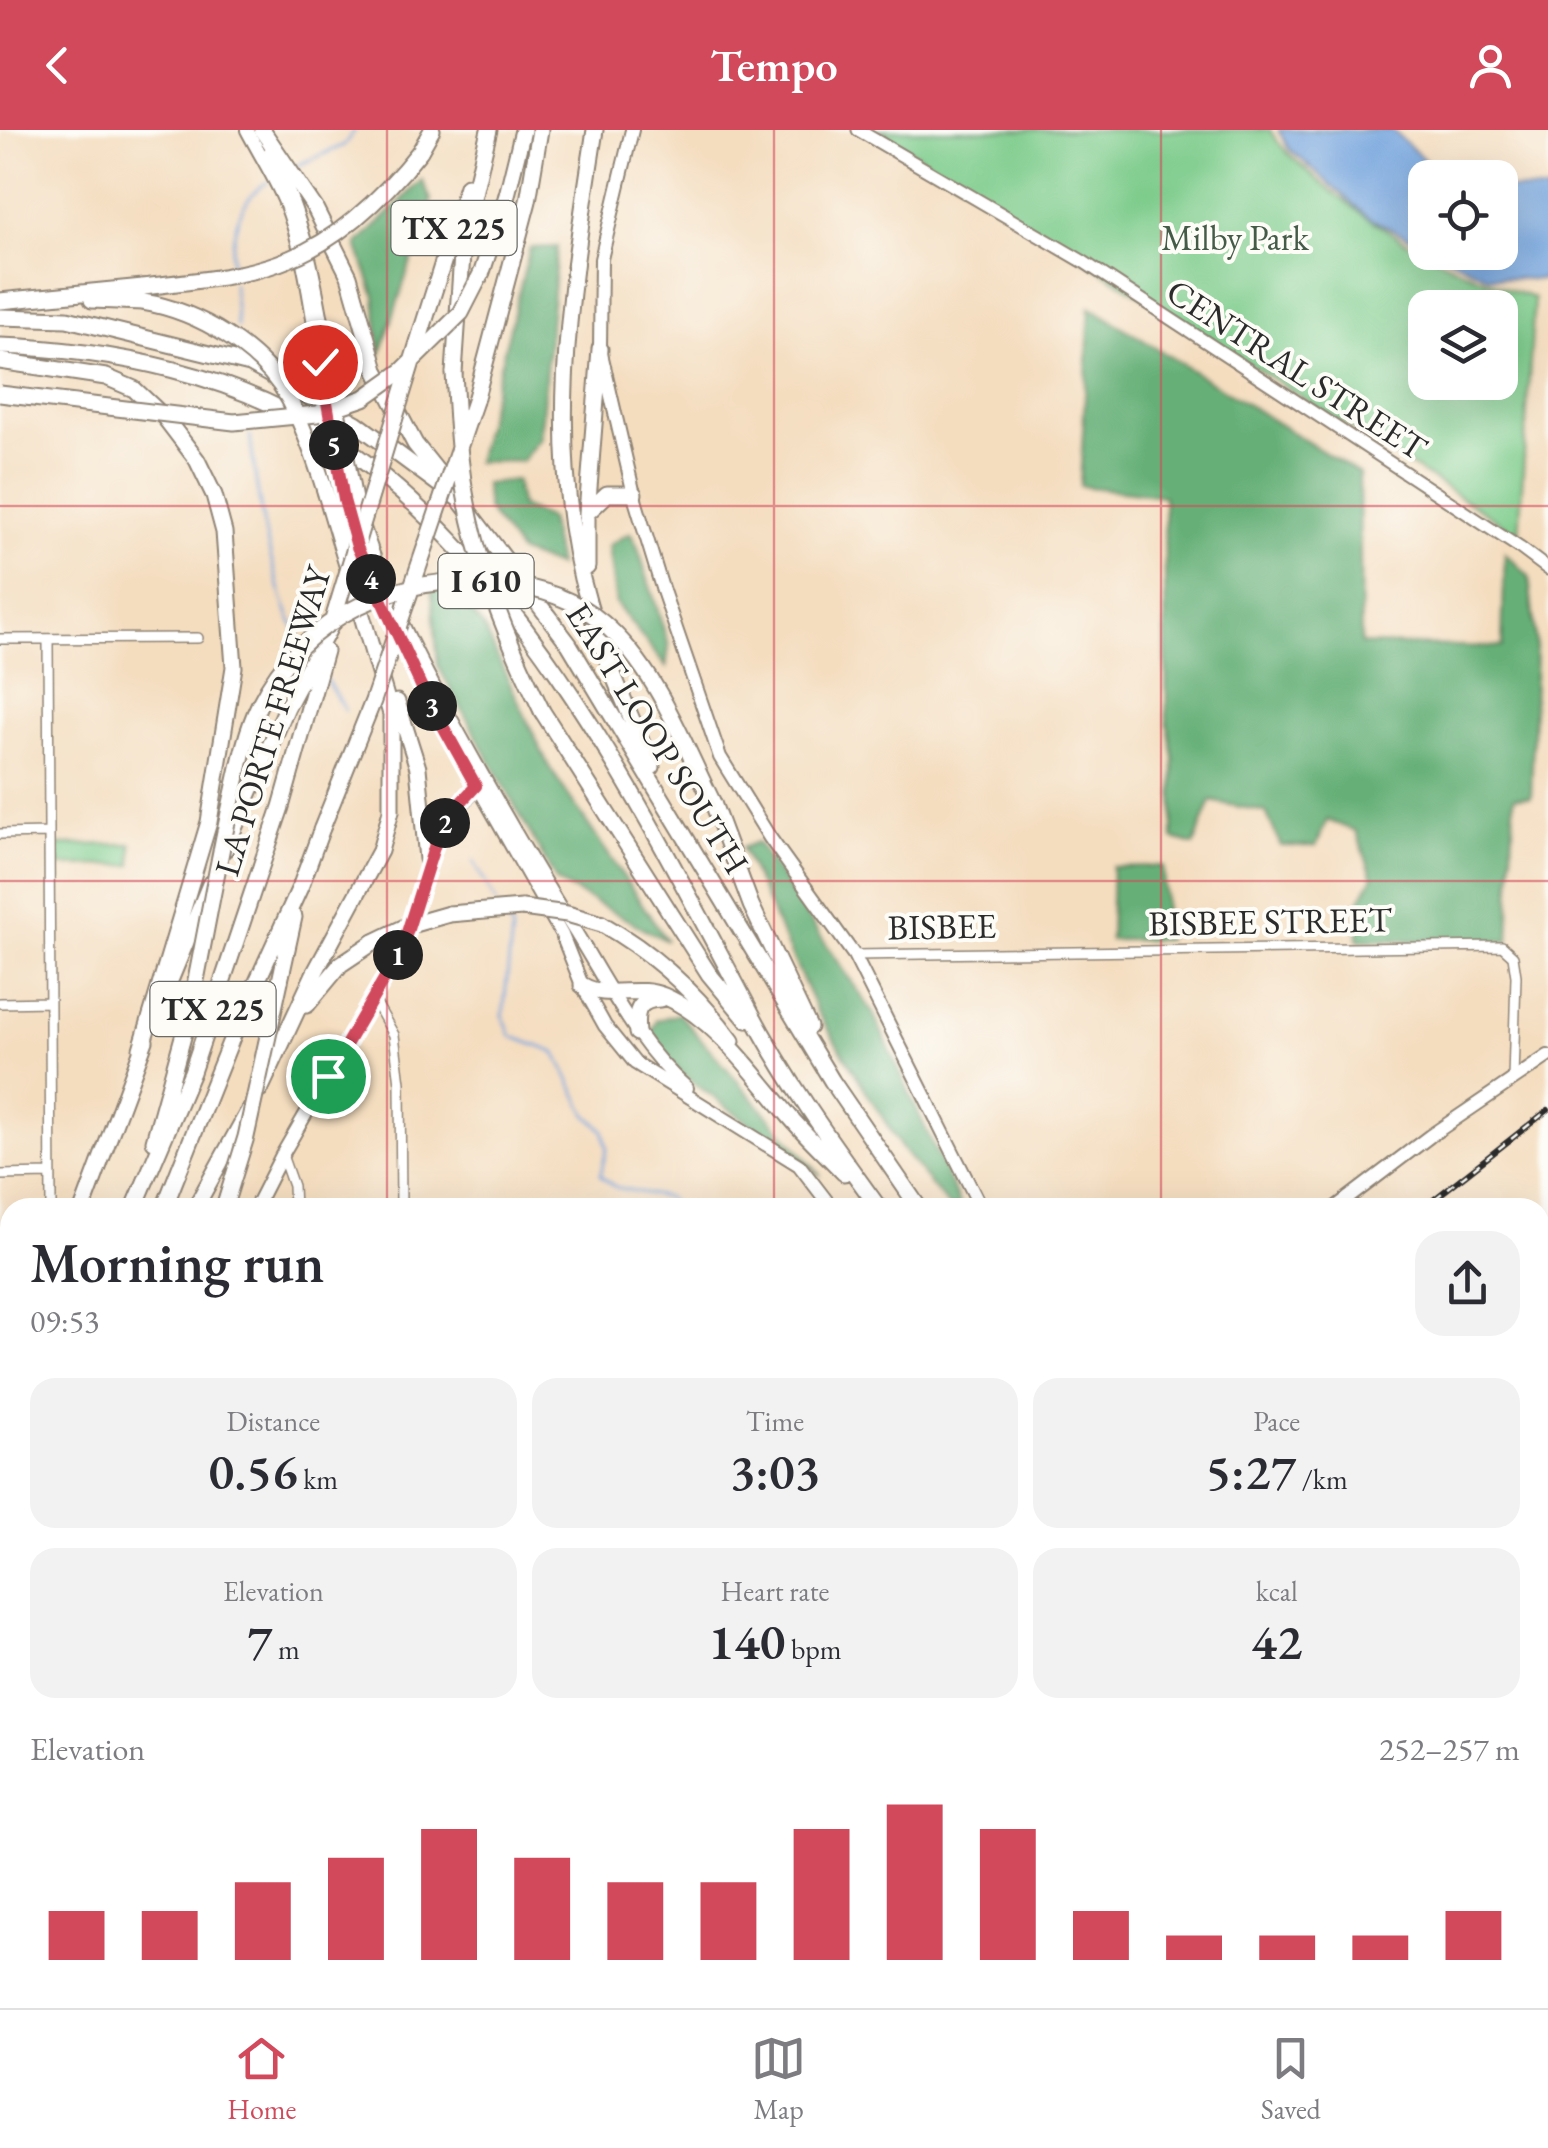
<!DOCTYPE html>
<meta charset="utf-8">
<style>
:root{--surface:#fff;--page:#f2f2f3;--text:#2b2b33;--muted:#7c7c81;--line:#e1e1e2;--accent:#d1495b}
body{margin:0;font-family:"EB Garamond",serif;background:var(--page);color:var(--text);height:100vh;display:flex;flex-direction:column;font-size:38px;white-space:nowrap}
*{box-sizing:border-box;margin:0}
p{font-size:32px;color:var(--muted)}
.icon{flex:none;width:55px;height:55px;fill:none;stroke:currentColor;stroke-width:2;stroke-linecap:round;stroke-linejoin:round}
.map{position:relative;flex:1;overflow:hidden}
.details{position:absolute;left:0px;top:1068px;width:1550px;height:812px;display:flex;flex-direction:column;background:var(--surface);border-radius:30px 30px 0 0;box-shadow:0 10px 40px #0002}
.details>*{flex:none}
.buttons{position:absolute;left:1408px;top:30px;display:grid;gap:20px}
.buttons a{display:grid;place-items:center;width:110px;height:110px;border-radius:20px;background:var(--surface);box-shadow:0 10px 40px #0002;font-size:50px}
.pin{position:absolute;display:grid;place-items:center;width:85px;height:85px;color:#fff;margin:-42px;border:5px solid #fff;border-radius:50%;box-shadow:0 2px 10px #0007}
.km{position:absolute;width:50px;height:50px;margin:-25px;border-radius:50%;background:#222;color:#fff;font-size:28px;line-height:50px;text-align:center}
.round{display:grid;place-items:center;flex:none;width:105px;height:105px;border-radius:30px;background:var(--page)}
.head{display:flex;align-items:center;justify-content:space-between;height:170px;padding:0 30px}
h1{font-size:55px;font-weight:600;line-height:75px}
.stats{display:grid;grid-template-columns:repeat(3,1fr);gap:15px;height:170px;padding:10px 30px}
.stats div{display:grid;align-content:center;border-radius:25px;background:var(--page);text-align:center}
.stats b{font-size:50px;font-weight:600}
.stats small{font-size:28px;font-weight:400}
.stats p{font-size:28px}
.chart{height:280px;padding:20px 30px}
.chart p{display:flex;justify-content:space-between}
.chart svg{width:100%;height:180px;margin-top:10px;stroke:var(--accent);stroke-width:6}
header{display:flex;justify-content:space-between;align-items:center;height:130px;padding:0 30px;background:var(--accent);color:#fff;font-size:45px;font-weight:600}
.dock{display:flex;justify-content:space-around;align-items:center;height:140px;border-top:2px solid var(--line);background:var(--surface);font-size:28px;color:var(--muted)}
.dock a{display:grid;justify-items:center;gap:5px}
.dock .current{color:var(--accent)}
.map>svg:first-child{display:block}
.green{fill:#7ecc8c;stroke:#547c5c;stroke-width:2.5;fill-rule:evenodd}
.forest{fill:#66b078;stroke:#486e52;stroke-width:2.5}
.water{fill:#72a3dd;stroke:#4e6784;stroke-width:2.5}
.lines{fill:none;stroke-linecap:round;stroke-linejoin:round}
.stream{stroke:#72a3dd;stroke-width:2.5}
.minor-casing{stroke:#908475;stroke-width:12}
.tertiary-casing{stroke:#908475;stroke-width:15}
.secondary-casing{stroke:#908475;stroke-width:16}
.primary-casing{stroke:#908475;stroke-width:18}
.motorway-casing{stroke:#908475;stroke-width:19}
.minor{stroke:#fff;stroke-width:9}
.tertiary{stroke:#fff;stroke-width:11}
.secondary{stroke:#fff;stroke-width:12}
.primary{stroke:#fff;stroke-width:14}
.motorway{stroke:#fff;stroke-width:15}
.rail-casing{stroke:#2b2b2b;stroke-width:6}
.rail{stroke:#fdfcf7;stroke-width:2.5;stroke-dasharray:8;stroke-linecap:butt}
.secondary-bridge-casing{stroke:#908475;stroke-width:16;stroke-linecap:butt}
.motorway-bridge-casing{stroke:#908475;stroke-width:19;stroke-linecap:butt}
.secondary-bridge{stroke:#fff;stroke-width:12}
.motorway-bridge{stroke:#fff;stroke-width:15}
.route-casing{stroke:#fff;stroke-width:20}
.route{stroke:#d1495b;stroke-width:12}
.grid{fill:none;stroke:#d1495b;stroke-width:2.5;stroke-opacity:0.55}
.labels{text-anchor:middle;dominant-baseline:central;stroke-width:8;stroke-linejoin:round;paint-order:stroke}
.shield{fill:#fdfcf7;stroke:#6a6a68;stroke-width:2.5}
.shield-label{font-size:32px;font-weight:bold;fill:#2b2b2b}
.park-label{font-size:35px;fill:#445b48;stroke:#fdfcf7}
.street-label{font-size:35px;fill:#2b2b2b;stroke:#fdfcf7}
</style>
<header><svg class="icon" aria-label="back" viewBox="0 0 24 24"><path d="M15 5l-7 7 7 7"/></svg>Tempo<svg class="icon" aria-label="person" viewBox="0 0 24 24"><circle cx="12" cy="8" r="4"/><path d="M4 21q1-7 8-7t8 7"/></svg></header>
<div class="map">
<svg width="1548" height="1878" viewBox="0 0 1548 1878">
<rect width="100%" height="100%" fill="#fdfcf7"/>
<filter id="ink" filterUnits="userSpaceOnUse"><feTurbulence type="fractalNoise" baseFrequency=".01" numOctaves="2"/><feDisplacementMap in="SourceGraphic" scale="20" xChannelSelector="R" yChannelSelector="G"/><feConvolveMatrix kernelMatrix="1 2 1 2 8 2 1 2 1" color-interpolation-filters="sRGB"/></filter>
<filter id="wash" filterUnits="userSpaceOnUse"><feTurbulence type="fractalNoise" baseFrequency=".0048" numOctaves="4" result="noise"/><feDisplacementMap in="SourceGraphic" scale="40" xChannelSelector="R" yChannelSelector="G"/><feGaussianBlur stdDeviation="2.25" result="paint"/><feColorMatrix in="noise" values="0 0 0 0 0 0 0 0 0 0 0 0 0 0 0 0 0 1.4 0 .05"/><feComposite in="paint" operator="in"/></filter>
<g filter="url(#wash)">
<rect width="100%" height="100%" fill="#f4ddbf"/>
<path class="green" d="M878 0H1270C1282 21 1300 34 1318 50 1383 105 1453 142 1534 168L1519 404ZM1425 178H1500V252H1425Z
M132 714V735L58 736V715Z
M0 1489 10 1493V1548L0 1580Z"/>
<path class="forest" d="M422 50 431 70 380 226 375 166 357 115Z
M557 117 540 308 522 331 476 332 530 118Z
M1090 177 1359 344 1361 514 1502 517 1505 423 1529 446 1536 517 1531 667H1514L1509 811 1358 810V773L1373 747 1356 701 1327 690 1316 716H1281L1266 682 1211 671 1194 715 1173 709 1174 627 1167 590 1164 366 1080 356Z
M516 350 520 376 549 389 558 436 520 423 487 379 485 354Z
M630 403 637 415 669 516 666 537 616 474 608 416Z
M431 452 448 455 484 498 549 637 667 811 557 752 438 536Z
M757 712 873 883 961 1077H949L902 1019 818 883 742 718Z
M1163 736 1166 810H1110L1112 737Z
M679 884 821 1046 679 942 649 907 657 890Z"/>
<path class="water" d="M1278 0H1392L1443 47 1425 48V116L1368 87 1289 19Z
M1500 58 1548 62V150L1488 147 1439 123 1500 122Z"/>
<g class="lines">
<path class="stream" d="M296 36 344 15 355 0
M232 141C230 109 237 69 268 52
M233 154 237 197
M250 305C256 360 272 462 300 507
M325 548 345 581
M474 732 496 772
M505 787 512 800 503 886 511 906 556 923 587 985 603 1000 607 1018 600 1045 615 1057 668 1068 676 1078"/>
</g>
</g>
<g filter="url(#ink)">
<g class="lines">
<g class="minor-casing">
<path id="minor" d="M0 509 198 508
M48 509 51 1078
M0 704 48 703
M854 825 1502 816 1513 826 1516 846 1513 949
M373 868 394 905 400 953 401 1078
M0 873 49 872
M282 1025 293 1056 294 1078
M0 1045 51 1044
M0 1151H10
M0 1647 10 1649
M26 1870V1878
M137 1870V1878
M240 1870 241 1878
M520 1870 521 1878
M631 1870V1878
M980 1870V1878
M1098 1870 1099 1878
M1331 1870V1878
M865 1878V1870"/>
</g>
<g class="tertiary-casing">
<path id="tertiary" d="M858 0 1084 132 1520 418 1548 439"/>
</g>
<g class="secondary-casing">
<path id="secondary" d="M247 0C259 23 274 46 284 70 305 121 311 179 320 232
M632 0 601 129 600 219 636 373 662 458 720 627 770 708 854 825 981 1078
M270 22C305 87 317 159 329 231
M355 367C377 451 418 529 460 605 497 672 535 738 576 803 609 857 639 917 687 958
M344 370 357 417 422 558 562 805 582 855 605 896 635 933 799 1035 832 1078
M255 1078 282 1025 402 818 437 708 449 687 483 652
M1335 1078 1430 1006 1548 926
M1456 1870 1458 1878
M1482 1878V1870"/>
</g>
<g class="primary-casing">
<path id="primary" d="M0 1617 10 1591
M1543 1784 1548 1786
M0 1817H10
M0 1845H10"/>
</g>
<g class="motorway-casing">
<path id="motorway" d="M262 0 315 78 349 146 376 240 415 314 447 354
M595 0C571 156 543 319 589 475 605 531 630 584 652 637
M420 21 432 0
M507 65 523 0
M92 170 143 172
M0 171 143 157
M0 187 67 189 250 234 356 293 459 369 569 514 832 951 919 1078
M423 196 467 56
M0 216C113 220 236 244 331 308 522 434 642 677 747 875 784 947 831 1012 879 1078
M0 231 106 247 134 259 165 288 197 330 214 365 224 402 234 537 209 692 141 919
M454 243 463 110 489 0
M475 271 528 71 540 0
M587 383 607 364H634
M587 437V383L600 219
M397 572 418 638 427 729
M542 581 709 844 747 890
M713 673 751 775 809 897
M225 719 287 577 332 493
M449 784 522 778
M602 794C655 824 696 862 732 911
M280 851 294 787
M169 853 210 754
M582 855C608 871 636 854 664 866 715 888 755 946 790 987 807 1007 826 1024 844 1043
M307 875 341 834 374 812
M637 903C635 882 637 870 660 869
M260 960 314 844 380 721 391 681V584L326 364
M154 1011 189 885
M83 1078 145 911
M134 1078 192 942 281 677 325 521
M164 1078 235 900 301 755 322 698
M195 1078 249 980
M0 1286 10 1261
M0 1376 10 1357
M1540 1828 1548 1838
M1529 1870 1536 1878"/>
</g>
<use href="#minor" class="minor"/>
<use href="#tertiary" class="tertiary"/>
<use href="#secondary" class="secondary"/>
<use href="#primary" class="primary"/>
<use href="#motorway" class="motorway"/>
<g class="rail-casing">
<path id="rail" d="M1423 1078 1548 980
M405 1878 416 1870"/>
</g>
<use href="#rail" class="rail"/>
<g class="secondary-bridge-casing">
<path id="secondary-bridge" d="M329 231 355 367
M320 232 344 370"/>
</g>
<g class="motorway-bridge-casing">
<path id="motorway-bridge" d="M143 157C191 151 244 148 289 129 342 108 385 65 420 21
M143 172C198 181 262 219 289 269 305 299 316 332 326 364
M454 243C456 273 457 304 461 335 471 421 504 504 542 581
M0 264 234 292 317 284 364 268 402 241 461 183 482 142 507 65
M332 493 423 196
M322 698 373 571 475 271
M522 778 567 784 602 794
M374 812 407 796 449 784
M189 885C204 813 216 741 232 669 239 638 245 604 259 575 304 484 402 442 499 453 536 457 574 468 603 493 657 539 682 611 713 673
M224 1078 246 1007 280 851"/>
</g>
<use href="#secondary-bridge" class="secondary-bridge"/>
<use href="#motorway-bridge" class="motorway-bridge"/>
</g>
</g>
<g class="lines" filter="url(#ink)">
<g class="route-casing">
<path id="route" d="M320 232 344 370 357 417 422 558 476 656 448 686 437 708 402 818 328 946"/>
</g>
<use href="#route" class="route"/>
</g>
<path class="grid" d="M387 0V1078M774 0V1078M1161 0V1078M0 376H1548M0 751H1548M0 1127H10M1540 1127H1548M0 1502H10M1540 1502H1548M387 1870V1878M774 1870V1878M1161 1870V1878"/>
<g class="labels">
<g class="shield">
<rect x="391.5" y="71" width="125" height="54" rx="8"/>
<rect x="438.5" y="424" width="95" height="54" rx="8"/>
<rect x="150.5" y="852" width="125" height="54" rx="8"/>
</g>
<g class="shield-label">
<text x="454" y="98">TX 225</text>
<text x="486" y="451">I 610</text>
<text x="213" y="879">TX 225</text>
</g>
<g class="park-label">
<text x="1235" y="107">Milby Park</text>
</g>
<g class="street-label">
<text transform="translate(1297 239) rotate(33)">CENTRAL STREET</text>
<text transform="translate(272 591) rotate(-73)">LA PORTE FREEWAY</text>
<text transform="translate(658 608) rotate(58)">EAST LOOP SOUTH</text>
<text transform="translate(1270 791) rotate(-1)">BISBEE STREET</text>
<text transform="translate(942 796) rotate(-1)">BISBEE</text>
</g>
</g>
</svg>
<div class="buttons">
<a><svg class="icon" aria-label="locate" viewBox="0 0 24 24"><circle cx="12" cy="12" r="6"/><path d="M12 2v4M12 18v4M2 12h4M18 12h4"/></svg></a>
<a><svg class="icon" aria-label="layers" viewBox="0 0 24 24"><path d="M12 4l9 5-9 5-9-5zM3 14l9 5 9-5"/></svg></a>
</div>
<div class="pin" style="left:328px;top:946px;background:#1e9e55"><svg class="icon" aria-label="arrive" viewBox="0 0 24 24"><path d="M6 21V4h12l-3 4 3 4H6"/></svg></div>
<div class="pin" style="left:320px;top:232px;background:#d93025"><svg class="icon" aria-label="check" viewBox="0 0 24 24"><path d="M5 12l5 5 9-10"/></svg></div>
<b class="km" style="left:398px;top:825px">1</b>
<b class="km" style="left:445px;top:693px">2</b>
<b class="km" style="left:432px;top:576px">3</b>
<b class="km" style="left:371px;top:449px">4</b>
<b class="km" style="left:334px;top:315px">5</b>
<section class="details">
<div class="head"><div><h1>Morning run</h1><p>09:53</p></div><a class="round"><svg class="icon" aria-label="share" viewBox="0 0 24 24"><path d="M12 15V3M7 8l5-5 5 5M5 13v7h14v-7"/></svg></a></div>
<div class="stats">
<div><p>Distance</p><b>0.56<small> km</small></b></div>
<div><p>Time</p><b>3:03</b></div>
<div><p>Pace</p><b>5:27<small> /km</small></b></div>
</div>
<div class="stats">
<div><p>Elevation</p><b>7<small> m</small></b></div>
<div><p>Heart rate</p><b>140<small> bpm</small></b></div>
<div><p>kcal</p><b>42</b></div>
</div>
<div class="chart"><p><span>Elevation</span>252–257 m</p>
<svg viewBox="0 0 160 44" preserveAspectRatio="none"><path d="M5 44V32M15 44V32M25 44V25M35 44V19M45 44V12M55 44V19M65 44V25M75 44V25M85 44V12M95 44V6M105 44V12M115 44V32M125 44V38M135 44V38M145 44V38M155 44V32"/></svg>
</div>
</section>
</div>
<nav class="dock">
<a class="current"><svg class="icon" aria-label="home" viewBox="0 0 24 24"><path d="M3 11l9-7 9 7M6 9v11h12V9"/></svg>Home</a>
<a><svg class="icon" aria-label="map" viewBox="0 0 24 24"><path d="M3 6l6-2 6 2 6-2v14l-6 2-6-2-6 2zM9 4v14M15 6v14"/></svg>Map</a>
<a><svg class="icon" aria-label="saved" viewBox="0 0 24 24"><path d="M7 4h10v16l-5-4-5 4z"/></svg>Saved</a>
</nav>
